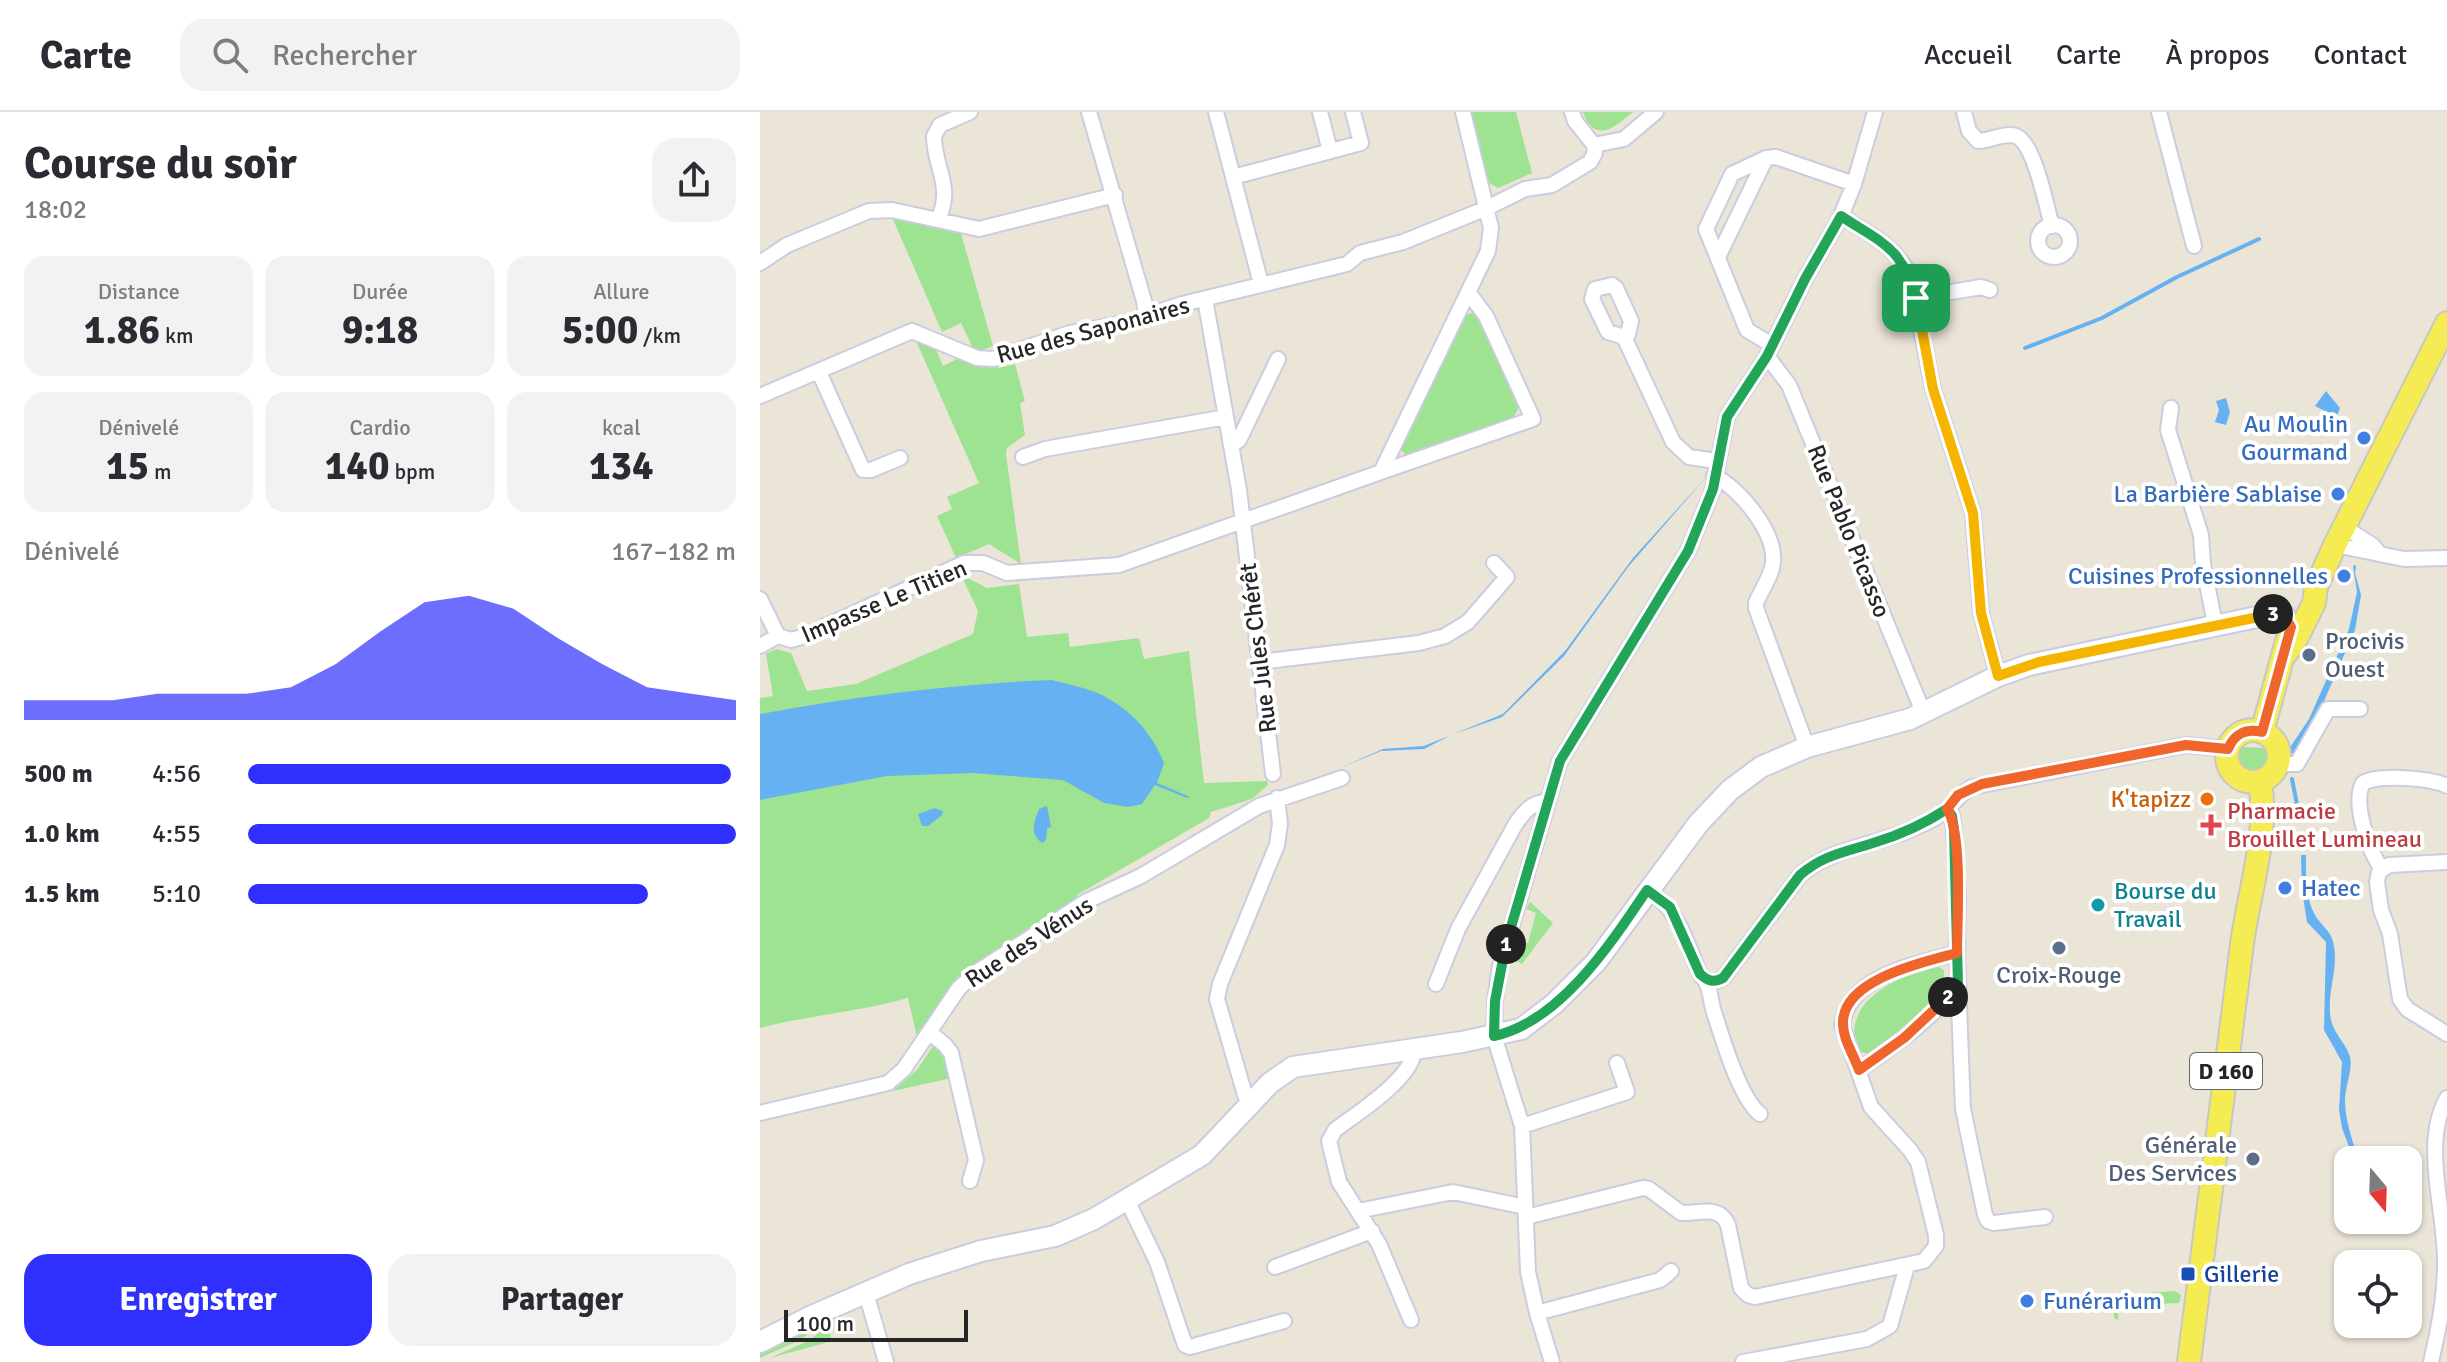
<!DOCTYPE html>
<html lang="fr">
<meta charset="utf-8">
<style>
:root{--surface:#fff;--page:#f2f2f3;--text:#2b2b33;--muted:#7c7c81;--line:#e1e1e2;--accent:#3030fe}
body{margin:0;font-family:Signika,sans-serif;background:var(--page);color:var(--text);height:100vh;display:flex;flex-direction:column;font-size:30px;white-space:nowrap}
*{box-sizing:border-box;margin:0}
p{font-size:26px;color:var(--muted)}
.icon{flex:none;width:44px;height:44px;fill:none;stroke:currentColor;stroke-width:2;stroke-linecap:round;stroke-linejoin:round}
.map{position:relative;flex:1;overflow:hidden}
.sheet{display:flex;flex-direction:column;background:var(--surface);width:760px}
.sheet>*{flex:none}
.needle{width:52px;rotate:161deg}
.controls{position:absolute;left:1574px;top:1034px;display:grid;gap:16px}
.controls a{display:grid;place-items:center;width:88px;height:88px;border-radius:16px;background:var(--surface);box-shadow:0 2px 6px #0004;font-size:40px}
.scale{position:absolute;left:24px;bottom:20px;width:184px;box-sizing:border-box;padding-left:8px;border:4px solid #262626;border-top:0;font-size:22px;line-height:28px;white-space:nowrap;color:#262626;-webkit-text-stroke:6px #fff;paint-order:stroke}
.pin{position:absolute;display:grid;place-items:center;width:68px;height:68px;color:#fff;margin:-34px;border-radius:16px;box-shadow:0 4px 12px #0006}
.km{position:absolute;width:40px;height:40px;margin:-20px;border-radius:50%;background:#222;color:#fff;font-size:22px;line-height:40px;text-align:center}
.round{display:grid;place-items:center;flex:none;width:84px;height:84px;border-radius:24px;background:var(--page)}
.summary{display:flex;align-items:center;justify-content:space-between;height:136px;padding:0 24px}
h1{font-size:44px;font-weight:700;line-height:60px}
.metrics{display:grid;grid-template-columns:repeat(3,1fr);gap:12px;height:136px;padding:8px 24px}
.metrics div{display:grid;align-content:center;border-radius:20px;background:var(--page);text-align:center}
.metrics b{font-size:40px;font-weight:700}
.metrics small{font-size:22px;font-weight:400}
.metrics p{font-size:22px}
.chart{height:224px;padding:16px 24px}
.chart p{display:flex;justify-content:space-between}
.chart svg{width:100%;height:144px;margin-top:8px;fill:var(--accent);opacity:.7}
.button{display:flex;gap:16px;margin-top:auto;padding:16px 24px}
.button a{flex:1;height:92px;border-radius:24px;background:var(--accent);color:#fff;font-size:32px;font-weight:700;line-height:92px;text-align:center}
.button a+a{background:var(--page);color:var(--text)}
ul{padding:0 24px;list-style:none;font-size:26px}
li{display:grid;grid-template-columns:128px 96px 1fr;align-items:center;height:60px}
li i{height:20px;border-radius:10px;background:var(--accent)}
header{display:flex;align-items:center;gap:48px;box-sizing:border-box;height:112px;padding:0 40px;background:var(--surface);border-bottom:2px solid var(--line)}
header strong{font-size:38px}
nav{display:flex;gap:44px;margin-inline-start:auto;font-size:28px}
.search{width:560px;height:72px;background:var(--page);display:flex;align-items:center;gap:20px;box-sizing:border-box;padding:0 28px;border-radius:24px;color:var(--muted);font-size:30px}
main{display:flex;flex:1;min-height:0}
.map>svg:first-child{display:block}
.green{fill:#9de391}
.water{fill:#65b1f1}
.lines{fill:none;stroke-linecap:round;stroke-linejoin:round}
.stream{stroke:#65b1f1;stroke-width:4}
.street-casing{stroke:#cccce1;stroke-width:18}
.secondary-casing{stroke:#cccce1;stroke-width:24}
.primary-casing{stroke:#c7c7c7;stroke-width:26}
.street{stroke:#fff;stroke-width:14}
.secondary{stroke:#fff;stroke-width:20}
.primary{stroke:#f4ec52;stroke-width:22}
.split-1-casing{stroke:#fff;stroke-width:16}
.split-2-casing{stroke:#fff;stroke-width:16}
.split-3-casing{stroke:#fff;stroke-width:16}
.split-4-casing{stroke:#fff;stroke-width:16}
.split-1{stroke:#22a559;stroke-width:10}
.split-2{stroke:#22a559;stroke-width:10}
.split-3{stroke:#f0652b;stroke-width:10}
.split-4{stroke:#f5b400;stroke-width:10}
.shop-dot{fill:#3f7fe0;stroke:#fff;stroke-width:3}
.service-dot{fill:#5c6f8a;stroke:#fff;stroke-width:3}
.food-dot{fill:#e8710a;stroke:#fff;stroke-width:3}
.health-dot{fill:#e0444e;stroke:#fff;stroke-width:3}
.culture-dot{fill:#0f9aa8;stroke:#fff;stroke-width:3}
.transit-dot{fill:#1a4fb4;stroke:#fff;stroke-width:3}
.labels{text-anchor:middle;dominant-baseline:central;stroke-width:8;stroke-linejoin:round;paint-order:stroke}
.shield{fill:#fff;stroke:#676767;stroke-width:2}
.shield-label{font-size:22px;font-weight:bold;fill:#262626}
.street-label{font-size:24px;fill:#262626;stroke:#fff}
.shop-label{font-size:24px;fill:#366cbe;stroke:#fff;text-anchor:end}
.service-label{font-size:24px;fill:#4e5e75;stroke:#fff;text-anchor:start}
.food-label{font-size:24px;fill:#c56008;stroke:#fff;text-anchor:end}
.health-label{font-size:24px;fill:#be3a42;stroke:#fff;text-anchor:start}
.culture-label{font-size:24px;fill:#0d838f;stroke:#fff;text-anchor:start}
.transit-label{font-size:24px;fill:#164399;stroke:#fff;text-anchor:start}
</style>
<header>
<strong>Carte</strong>
<div class="search"><svg class="icon" aria-label="search" viewBox="0 0 24 24"><circle cx="10" cy="10" r="6"/><path d="M15 15l6 6"/></svg>Rechercher</div>
<nav><a>Accueil</a><a>Carte</a><a>À propos</a><a>Contact</a></nav>
</header>
<main>
<section class="sheet">
<div class="summary"><div><h1>Course du soir</h1><p>18:02</p></div><a class="round"><svg class="icon" aria-label="share" viewBox="0 0 24 24"><path d="M12 15V3M7 8l5-5 5 5M5 13v7h14v-7"/></svg></a></div>
<div class="metrics">
<div><p>Distance</p><b>1.86<small> km</small></b></div>
<div><p>Durée</p><b>9:18</b></div>
<div><p>Allure</p><b>5:00<small> /km</small></b></div>
</div>
<div class="metrics">
<div><p>Dénivelé</p><b>15<small> m</small></b></div>
<div><p>Cardio</p><b>140<small> bpm</small></b></div>
<div><p>kcal</p><b>134</b></div>
</div>
<div class="chart"><p><span>Dénivelé</span>167–182 m</p>
<svg viewBox="0 0 160 44" preserveAspectRatio="none"><path d="M0 44V38L10 38L20 38L30 36L40 36L50 36L60 34L70 27L80 17L90 8L100 6L110 10L120 19L130 27L140 34L150 36L160 38V44z"/></svg>
</div>
<ul>
<li><b>500 m</b>4:56<i style="width:99%"></i></li>
<li><b>1.0 km</b>4:55<i style="width:100%"></i></li>
<li><b>1.5 km</b>5:10<i style="width:82%"></i></li>
</ul>
<div class="button"><a>Enregistrer</a><a>Partager</a></div>
</section>
<div class="map">
<svg width="1687" height="1250" viewBox="0 0 1687 1250">
<rect width="100%" height="100%" fill="#eae5d7"/>
<path class="green" d="M710 0H756L772 61 738 76 729 71Z
M823 0H873C855 15 835 33 823 0Z
M132 105 145 106 201 121 233 234 215 241 201 211 182 220Z
M714 200 723 204 760 292 752 310 676 337H666L646 343 640 337 705 204Z
M164 228 173 231 183 254 201 245 221 254 238 253V256L255 252 265 289 260 291 265 323 247 336 246 342 261 452 229 432 196 446 177 404 192 397 187 385 219 371 157 231Z
M202 465H206L227 476 259 472 267 525 308 521 310 535 379 526 384 547 429 539 444 671 507 669 508 673 492 687 451 700 449 706 317 783 318 788 198 867 157 925 148 886C99 900 49 903 0 916V586L13 584 6 542 16 537 31 541 47 579 96 572 213 522 218 499Z
M1481 635 1506 636 1508 644 1503 655 1496 658 1484 657 1477 645Z
M770 790 793 811 762 852 753 847 757 829 768 831 776 801 766 797Z
M1175 853 1184 858C1187 887 1129 926 1108 942L1098 939C1079 889 1138 865 1175 853Z
M173 934 186 941 192 966 133 979 157 958Z
M1415 1179 1421 1183 1419 1191 1359 1194 1358 1208 1354 1206V1187L1359 1183Z
M66 1208 40 1228 0 1246V1236Z
M67 1213 72 1229 10 1246 50 1228Z"/>
<path class="water" d="M1566 279 1580 296 1578 302H1571L1555 294Z
M1466 286 1470 300 1466 313 1455 310 1459 298 1456 289Z
M948 363 868 455 804 544 742 605 691 623 664 637 621 639 578 657 623 637 664 634 743 602 805 539 873 446Z
M1596 453 1595 461 1601 483 1595 518 1561 596 1540 630 1537 642 1531 641V634L1549 607 1589 517 1597 480 1593 454Z
M292 568C306 572 322 575 335 580 367 593 392 620 404 651L397 671 430 685 427 686 395 673 382 692 368 695 344 691 303 668 212 661 127 664 0 688V602C97 584 193 572 292 568Z
M287 694 291 715 287 716 286 728 282 731C269 721 274 711 279 697Z
M175 696 183 699 182 703 168 714H162L158 702Z
M1541 743H1546C1546 763 1545 785 1555 803 1562 815 1572 819 1574 834 1578 857 1568 878 1570 901 1571 920 1585 929 1590 945 1593 957 1585 975 1585 988 1585 1010 1593 1028 1598 1048H1594L1582 1016 1579 998 1582 950 1564 918 1566 830 1547 810 1542 778Z"/>
<g class="lines">
<path class="stream" d="M1265 236 1342 206 1417 165 1499 127
M1532 667 1540 708"/>
<g class="street-casing">
<path id="street" d="M329 0 384 189 386 205
M456 0 501 172
M560 0 570 39
M812 0 815 9 834 33
M1204 0 1209 19 1218 29C1229 29 1245 20 1256 24 1275 32 1286 94 1292 114
M1399 0 1434 134
M473 65 601 31 593 0
M1081 104C1108 121 1136 134 1150 164L1173 277 1213 401 1221 501 1238 564
M178 108C194 73 174 57 174 24L180 13 210 0
M1278 129a16 16 0 1 1 32 0a16 16 0 1 1-32 0Z
M958 145 1006 46
M0 151 27 133 109 99 132 98 219 117 355 83
M852 173 856 176 871 209 868 222 864 225 848 220 832 187 835 177Z
M1156 186 1221 175 1230 178
M445 187 479 378 513 662
M864 225 913 330 929 345 956 349
M1012 233 987 218 946 117 972 62 1006 46 1016 45 1094 72
M1007 244 1029 273 1163 600
M59 260 103 358H111L140 346
M0 284 152 219 217 246 233 247 310 221 369 210 422 192 587 152 600 141 643 130 727 96 765 77 792 73 830 50 835 41 834 33 864 27 896 0
M1411 296 1408 318 1441 423 1443 452 1455 512
M471 334 479 328 518 247
M263 345 285 337 466 305
M621 360 773 307 726 204 708 180
M954 364C980 376 1016 421 1013 450 1012 464 1001 478 996 491V496L1047 635
M1584 415 1612 433 1620 442
M1575 433 1644 447 1687 446
M0 487 18 524
M0 534 18 524 31 528 42 525 204 451H223L247 461 359 453 621 360 728 139 731 116 703 0
M500 550 659 531 685 524 708 510 747 465 734 451
M1518 652H1537L1568 597H1600
M1187 697 1192 704 1194 718 1198 781 1197 841 1203 997 1225 1103 1228 1109 1234 1111 1285 1105
M1687 750 1629 753 1619 760 1617 770 1621 798 1630 822 1640 887 1647 897 1687 922
M1622 757C1609 740 1592 691 1603 671 1619 662 1671 666 1687 674
M887 778C919 796 926 831 940 862 950 871 950 885 953 897 962 925 979 985 1000 1002
M947 869H956L963 866 1040 763C1074 734 1117 734 1156 715 1167 711 1180 704 1188 696 1197 688 1201 681 1212 675L1426 633 1468 637
M676 872 698 817 755 713C763 701 772 689 788 690
M169 920 185 933 191 941 216 1048 210 1069
M1099 958C1135 933 1171 908 1198 873
M491 991 485 983 457 887 460 872 517 733 520 712 517 686
M0 1001 128 971 144 957 199 876 217 860 327 789 381 764 499 694 582 666
M762 1014 867 980 857 951
M367 1088 397 1150 425 1233 430 1235 524 1209
M598 1099 693 1080 765 1095
M766 1105 883 1076 889 1077 921 1101C939 1102 959 1092 968 1113L981 1176 988 1183 995 1185 1164 1149 1176 1134V1123L1158 1050 1150 1038 1111 995 1082 913C1089 863 1157 852 1197 841
M515 1155 612 1119
M106 1181 126 1250
M777 1201 900 1168 911 1159
M651 1208 619 1132 579 1070 569 1029 575 1018C596 1002 655 965 654 937
M792 1250 777 1201 768 1160 762 1014 734 924 735 889 740 854 800 649 928 439 953 377 967 305 1007 244 1045 167 1081 104 1094 72 1115 0
M983 1250 1107 1227 1130 1214 1147 1154
M1671 1250C1679 1215 1686 1181 1685 1145 1684 1096 1662 1029 1687 986"/>
</g>
<g class="secondary-casing">
<path id="secondary" d="M0 1230 52 1204 149 1162 221 1139 295 1124 334 1107 442 1043 510 971 533 955 702 930 761 917 794 892 836 850 938 712 970 678 1001 655 1047 635 1150 607 1238 564 1269 553 1511 502 1524 503 1531 515"/>
</g>
<g class="primary-casing">
<path id="primary" d="M1526 541 1535 529 1554 491 1556 475 1575 433 1687 211
M1467 644a26 26 0 1 1 52 0a26 26 0 1 1-52 0Z
M1502 620 1527 529
M1429 1250C1447 1111 1464 971 1482 832 1489 779 1509 722 1500 670"/>
</g>
<use href="#street" class="street"/>
<use href="#secondary" class="secondary"/>
<use href="#primary" class="primary"/>
</g>
<g class="lines">
<g class="split-1-casing">
<path id="split-1" d="M746 832 800 649 928 439 953 377 967 305 1007 244 1045 167 1081 104C1123 132 1141 134 1156 186"/>
</g>
<g class="split-2-casing">
<path id="split-2" d="M746 832 735 889 734 924C800 910 852 830 887 778L910 795 940 862C948 869 953 871 963 866L1040 763C1063 743 1085 740 1113 731 1140 723 1164 712 1187 697L1192 704 1194 718 1198 873 1188 885"/>
</g>
<g class="split-3-casing">
<path id="split-3" d="M1188 885 1144 926 1099 958C1094 943 1082 926 1083 910 1084 867 1164 850 1197 841 1197 810 1203 720 1187 697L1198 683 1222 672 1426 633 1468 637C1474 622 1486 616 1502 620L1531 515 1524 503 1513 502"/>
</g>
<g class="split-4-casing">
<path id="split-4" d="M1156 186 1173 277 1213 401 1221 501 1238 564 1279 550 1513 502"/>
</g>
<use href="#split-1" class="split-1"/>
<use href="#split-2" class="split-2"/>
<use href="#split-3" class="split-3"/>
<use href="#split-4" class="split-4"/>
</g>
<g class="shop-dot">
<circle cx="1604" cy="326" r="8"/>
<circle cx="1578" cy="382" r="8"/>
<circle cx="1584" cy="464" r="8"/>
<circle cx="1525" cy="776" r="8"/>
<circle cx="1267" cy="1189" r="8"/>
</g>
<g class="service-dot">
<circle cx="1549" cy="543" r="8"/>
<circle cx="1299" cy="836" r="8"/>
<circle cx="1493" cy="1047" r="8"/>
</g>
<circle class="food-dot" cx="1447" cy="687" r="8"/>
<path class="health-dot" d="M1447 701h8v8h8v8h-8v8h-8v-8h-8v-8h8z"/>
<circle class="culture-dot" cx="1338" cy="793" r="8"/>
<rect class="transit-dot" x="1420" y="1154" width="16" height="16" rx="4"/>
<g class="labels">
<rect class="shield" x="1430" y="941" width="72" height="36" rx="6"/>
<g class="shield-label">
<text x="1466" y="959">D 160</text>
</g>
<g class="street-label">
<text transform="translate(333 218) rotate(-15)">Rue des Saponaires</text>
<text transform="translate(1089 419) rotate(68)">Rue Pablo Picasso</text>
<text transform="translate(124 489) rotate(-23)">Impasse Le Titien</text>
<text transform="translate(498 536) rotate(-97)">Rue Jules Chérêt</text>
<text transform="translate(269 830) rotate(-33)">Rue des Vénus</text>
</g>
<g class="shop-label">
<text x="1588" y="312">Au Moulin<tspan x="1588" dy="28">Gourmand</tspan></text>
<text x="1562" y="382">La Barbière Sablaise</text>
<text x="1568" y="464">Cuisines Professionnelles</text>
<text x="1541" y="776" text-anchor="start">Hatec</text>
<text x="1283" y="1189" text-anchor="start">Funérarium</text>
</g>
<g class="service-label">
<text x="1565" y="529">Procivis<tspan x="1565" dy="28">Ouest</tspan></text>
<text x="1299" y="863" text-anchor="middle">Croix-Rouge</text>
<text x="1477" y="1033" text-anchor="end">Générale<tspan x="1477" dy="28">Des Services</tspan></text>
</g>
<g class="food-label">
<text x="1431" y="687">K'tapizz</text>
</g>
<g class="health-label">
<text x="1467" y="699">Pharmacie<tspan x="1467" dy="28">Brouillet Lumineau</tspan></text>
</g>
<g class="culture-label">
<text x="1354" y="779">Bourse du<tspan x="1354" dy="28">Travail</tspan></text>
</g>
<g class="transit-label">
<text x="1444" y="1162">Gillerie</text>
</g>
</g>
</svg>
<div class="controls">
<a><svg class="needle" viewBox="-14 -14 28 28"><path d="M0-13l5 13h-10z" fill="#e53935"/><path d="M0 13l5-13h-10z" fill="#7c7c81"/></svg></a>
<a><svg class="icon" aria-label="locate" viewBox="0 0 24 24"><circle cx="12" cy="12" r="6"/><path d="M12 2v4M12 18v4M2 12h4M18 12h4"/></svg></a>
</div>
<div class="scale">100 m</div>
<div class="pin" style="left:1156px;top:186px;background:#1e9e55"><svg class="icon" aria-label="arrive" viewBox="0 0 24 24"><path d="M6 21V4h12l-3 4 3 4H6"/></svg></div>
<b class="km" style="left:746px;top:832px">1</b>
<b class="km" style="left:1188px;top:885px">2</b>
<b class="km" style="left:1513px;top:502px">3</b>
</div>
</main>
